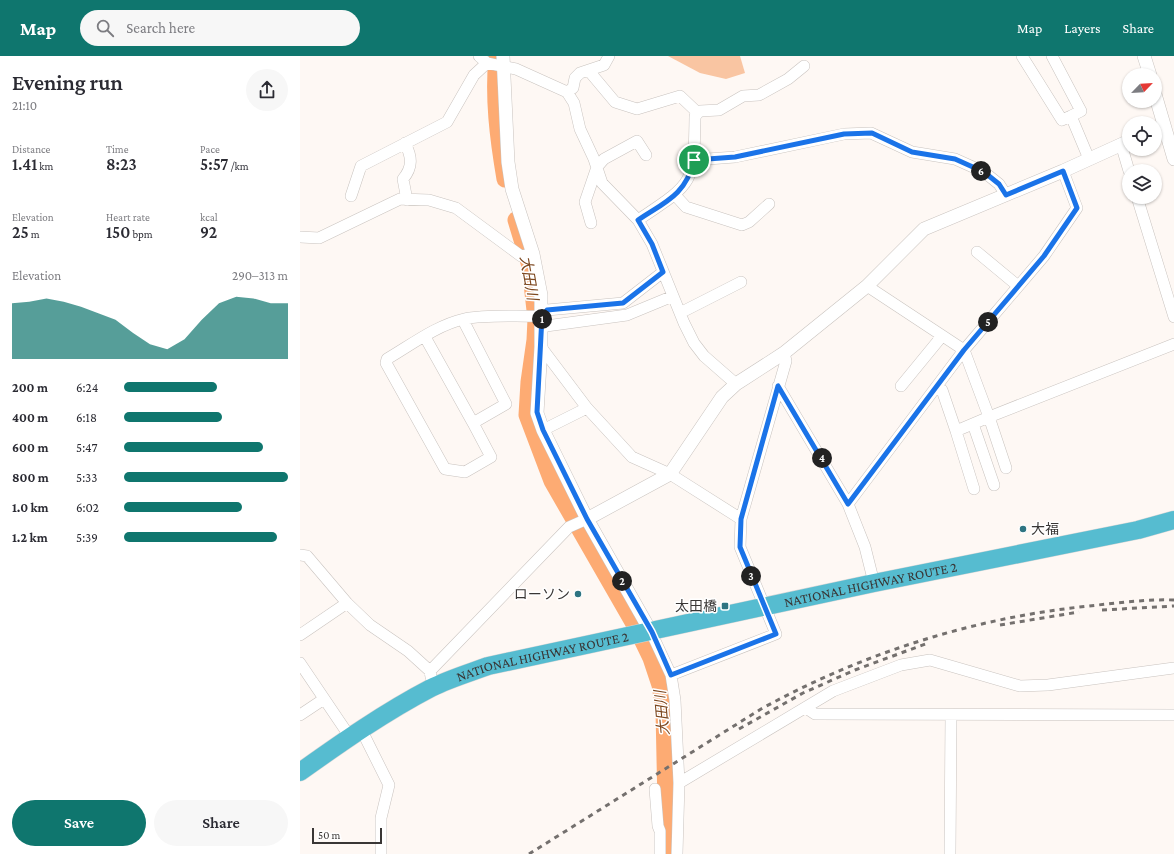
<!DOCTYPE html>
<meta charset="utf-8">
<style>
:root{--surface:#fff;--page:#f7f7f7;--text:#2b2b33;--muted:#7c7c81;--accent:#0f766e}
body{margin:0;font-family:"Crimson Pro","Noto Sans JP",serif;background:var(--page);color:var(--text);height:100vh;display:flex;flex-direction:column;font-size:15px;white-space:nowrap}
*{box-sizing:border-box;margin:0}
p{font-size:13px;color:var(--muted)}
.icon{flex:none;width:22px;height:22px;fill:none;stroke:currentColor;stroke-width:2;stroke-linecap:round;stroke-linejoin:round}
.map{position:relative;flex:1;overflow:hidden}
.sheet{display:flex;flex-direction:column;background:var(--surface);width:300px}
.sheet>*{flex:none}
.needle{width:26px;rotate:65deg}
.tools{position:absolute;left:822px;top:12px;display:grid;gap:8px}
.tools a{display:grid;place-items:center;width:40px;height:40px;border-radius:50%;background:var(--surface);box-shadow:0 1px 3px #0004;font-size:20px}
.scale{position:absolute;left:12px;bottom:10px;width:70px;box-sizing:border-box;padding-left:4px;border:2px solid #393635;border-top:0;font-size:11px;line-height:14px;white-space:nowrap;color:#393635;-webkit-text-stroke:3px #fff;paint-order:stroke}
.pin{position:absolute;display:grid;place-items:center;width:34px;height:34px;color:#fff;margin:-17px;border:2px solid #fff;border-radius:50%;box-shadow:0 1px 4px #0007}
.km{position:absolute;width:20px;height:20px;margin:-10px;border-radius:50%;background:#222;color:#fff;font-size:11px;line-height:20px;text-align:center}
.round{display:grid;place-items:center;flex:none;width:42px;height:42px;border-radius:21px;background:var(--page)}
.overview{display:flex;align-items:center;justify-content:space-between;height:68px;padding:0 12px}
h1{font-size:22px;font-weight:600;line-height:30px}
.metrics{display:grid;grid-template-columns:repeat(3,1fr);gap:6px;height:68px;padding:4px 12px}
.metrics div{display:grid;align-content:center}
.metrics b{font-size:17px;font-weight:600}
.metrics small{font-size:11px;font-weight:400}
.metrics p{font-size:11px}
.chart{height:112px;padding:8px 12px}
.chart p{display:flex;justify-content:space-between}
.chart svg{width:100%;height:72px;margin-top:4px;fill:var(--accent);opacity:.7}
.button{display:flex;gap:8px;margin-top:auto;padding:8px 12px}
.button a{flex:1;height:46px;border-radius:24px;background:var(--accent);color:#fff;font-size:16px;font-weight:600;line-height:46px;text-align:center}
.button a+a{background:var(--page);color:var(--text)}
ul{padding:0 12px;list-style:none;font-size:13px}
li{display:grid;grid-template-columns:64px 48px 1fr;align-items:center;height:30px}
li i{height:10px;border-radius:5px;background:var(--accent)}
header{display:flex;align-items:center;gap:24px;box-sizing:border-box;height:56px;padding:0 20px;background:var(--accent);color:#fff}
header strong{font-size:19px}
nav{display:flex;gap:22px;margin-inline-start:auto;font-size:14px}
.search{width:280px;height:36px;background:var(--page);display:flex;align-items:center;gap:10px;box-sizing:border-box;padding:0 14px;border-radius:22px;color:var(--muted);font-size:15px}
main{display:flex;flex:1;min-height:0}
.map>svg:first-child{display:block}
.green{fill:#f9c5a2}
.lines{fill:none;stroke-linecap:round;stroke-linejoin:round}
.river{stroke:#fdab73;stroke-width:17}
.minor-casing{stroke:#c9c3bf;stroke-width:12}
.tertiary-casing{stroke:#c9c3bf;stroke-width:14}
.trunk-casing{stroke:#d7d7d7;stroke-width:19}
.minor{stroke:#fff;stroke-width:11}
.tertiary{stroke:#fff;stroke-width:13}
.trunk{stroke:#56bcd0;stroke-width:18}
.rail{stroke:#74706e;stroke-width:3;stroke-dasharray:5 5;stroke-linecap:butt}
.route-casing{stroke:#fff;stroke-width:8}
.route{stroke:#1a73e8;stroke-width:5}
.poi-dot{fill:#2e7482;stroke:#fff;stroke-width:1.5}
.labels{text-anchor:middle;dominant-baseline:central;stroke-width:3;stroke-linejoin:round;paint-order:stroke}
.poi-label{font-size:14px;fill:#393635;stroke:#fff;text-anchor:end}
.street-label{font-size:14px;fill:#393635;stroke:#fff}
.water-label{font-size:15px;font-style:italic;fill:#7d4820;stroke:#fff}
</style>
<header>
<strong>Map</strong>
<div class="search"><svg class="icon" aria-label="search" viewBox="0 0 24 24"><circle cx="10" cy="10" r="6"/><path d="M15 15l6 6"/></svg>Search here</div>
<nav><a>Map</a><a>Layers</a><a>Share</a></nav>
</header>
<main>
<section class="sheet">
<div class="overview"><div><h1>Evening run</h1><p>21:10</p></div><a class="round"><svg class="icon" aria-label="share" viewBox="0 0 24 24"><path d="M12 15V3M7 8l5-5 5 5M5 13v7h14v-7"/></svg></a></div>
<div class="metrics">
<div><p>Distance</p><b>1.41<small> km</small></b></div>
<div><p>Time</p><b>8:23</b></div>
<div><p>Pace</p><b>5:57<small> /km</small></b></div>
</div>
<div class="metrics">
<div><p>Elevation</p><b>25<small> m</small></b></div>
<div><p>Heart rate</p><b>150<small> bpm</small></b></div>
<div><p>kcal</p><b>92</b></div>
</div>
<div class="chart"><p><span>Elevation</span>290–313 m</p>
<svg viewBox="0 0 160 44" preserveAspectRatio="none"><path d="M0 44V10L10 9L20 7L30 9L40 12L50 16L60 20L70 28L80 35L90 38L100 32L110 20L120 10L130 6L140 7L150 10L160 10V44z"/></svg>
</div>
<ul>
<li><b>200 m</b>6:24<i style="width:57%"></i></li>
<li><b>400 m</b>6:18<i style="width:60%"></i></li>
<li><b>600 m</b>5:47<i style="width:85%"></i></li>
<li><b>800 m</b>5:33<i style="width:100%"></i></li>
<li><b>1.0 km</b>6:02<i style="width:72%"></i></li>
<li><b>1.2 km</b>5:39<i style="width:93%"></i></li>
</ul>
<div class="button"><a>Save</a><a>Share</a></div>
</section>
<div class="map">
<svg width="874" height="798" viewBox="0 0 874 798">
<rect width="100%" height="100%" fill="#fef8f4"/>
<path class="green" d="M368 0H440L445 17 426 23 400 17Z"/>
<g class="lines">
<path class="river" d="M197 0C193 42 198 82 205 123
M216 164 230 210 236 263 235 284 229 326 227 359 252 425 337 573 351 602 360 629 364 654 367 798"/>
<g class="minor-casing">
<path id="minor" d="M179 0 187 7 216 13 267 36 274 47 280 73 294 103 302 127 338 164 352 188 384 267 394 287 404 300 436 328
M722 0 762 64 771 60 789 103
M752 0 781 55 771 60
M289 15 315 46 337 53 380 40 398 57
M267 36 273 32 275 22 280 17 304 9 309 0
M105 87C112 101 113 111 103 123L107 144
M821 88 829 115
M394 104 435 101 544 78 571 77 612 96 655 103 684 116 699 128 706 139
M375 139 386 151 442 169 449 166 469 148
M51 140 61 110 147 66 174 19 187 7
M837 141 874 261
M338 164C395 126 394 128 395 60L400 55 419 54 443 40 459 39 488 23 504 10
M291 167 285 146 297 111 304 103 337 85 346 99
M0 181 19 182 100 143 129 144 156 152 221 200 233 198
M677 196 718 230
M567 230 664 294 689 361 874 288
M380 257 441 226
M242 260 246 270 327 259 373 240
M163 264 206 348 173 367 191 401 165 416 145 413 86 307 87 303C111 289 137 269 164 263 189 258 217 261 242 260L247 254 323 247 363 216
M125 281 173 367
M241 291 287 352 332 401 370 418 441 463
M478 330 548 448 565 491 574 527
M601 330 642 280
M636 332 642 334 656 375 689 361 706 412
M673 368 694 429
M243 374 287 352
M656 375 674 433
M548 448 664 294 744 200 777 152 763 115
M0 499 7 500 47 547 70 569 108 595 130 615 131 621
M351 576 371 619 375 644 379 727 377 798
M0 579 47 547
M0 607 50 681
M130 615 269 471 287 463
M371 619 476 578 440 491 441 463 486 305 484 297
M506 652 515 658 874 659
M0 659 24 643
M61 673 89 729 81 762V798
M379 727 533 635 601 609 630 604 720 630 748 629 874 612
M355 733 358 770 360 775V798
M650 798 651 659"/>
</g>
<g class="tertiary-casing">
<path id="tertiary" d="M203 0 208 106 212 133 233 198 241 239V291L237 357 243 374 287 463 351 576
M844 0 850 19
M855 38 874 103
M287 463 370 418 422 341 436 328 484 297 567 230 624 173 763 115 829 85"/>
</g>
<g class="trunk-casing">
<g id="trunk">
<path id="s1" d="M0 716C42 686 85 656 131 632 149 623 169 617 188 610L574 527 838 474 874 464"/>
</g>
</g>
<use href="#minor" class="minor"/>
<use href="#tertiary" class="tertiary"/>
<use href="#trunk" class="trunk"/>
<path class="rail" d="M802 554 874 550
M700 569 779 556
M439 673 503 637 555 614 628 587
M229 798 461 653C563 597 673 562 789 550 817 547 846 543 874 544"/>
</g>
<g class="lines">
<g class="route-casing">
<path id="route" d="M572 77 612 96 655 103 684 116 699 128 706 139 763 115 777 152 744 200 664 294 548 448 478 330 441 463 440 491 476 578 371 619 352 576 287 463 243 374 237 356 242 260 247 254 323 247 363 216 352 188 338 164C365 146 386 139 394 104L435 101 544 78Z"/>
</g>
<use href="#route" class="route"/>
</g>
<g class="poi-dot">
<circle cx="723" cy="473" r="4"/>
<circle cx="278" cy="538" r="4"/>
<rect x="421" y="546" width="8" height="8" rx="2"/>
</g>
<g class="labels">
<g class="poi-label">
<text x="731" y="473" text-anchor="start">大福</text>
<text x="270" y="538">ローソン</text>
<text x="417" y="550">太田橋</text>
</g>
<g class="street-label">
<text stroke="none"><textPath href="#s1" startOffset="608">NATIONAL HIGHWAY ROUTE 2</textPath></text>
<text stroke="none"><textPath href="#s1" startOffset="272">NATIONAL HIGHWAY ROUTE 2</textPath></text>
</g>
<g class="water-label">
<text transform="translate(229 222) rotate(80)">大田川</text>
<text transform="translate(362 657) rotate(-95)">大田川</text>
</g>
</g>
</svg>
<div class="tools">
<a><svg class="needle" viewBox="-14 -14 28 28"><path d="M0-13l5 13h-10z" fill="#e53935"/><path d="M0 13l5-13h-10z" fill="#7c7c81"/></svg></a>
<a><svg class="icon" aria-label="locate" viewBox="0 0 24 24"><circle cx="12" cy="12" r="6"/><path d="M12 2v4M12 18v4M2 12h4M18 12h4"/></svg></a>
<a><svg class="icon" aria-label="layers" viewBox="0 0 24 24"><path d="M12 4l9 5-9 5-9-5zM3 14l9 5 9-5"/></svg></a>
</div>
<div class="scale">50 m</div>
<div class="pin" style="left:394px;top:104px;background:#1e9e55"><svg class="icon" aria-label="arrive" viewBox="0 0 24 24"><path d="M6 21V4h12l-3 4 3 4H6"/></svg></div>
<b class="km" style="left:242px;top:263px">1</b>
<b class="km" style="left:322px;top:525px">2</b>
<b class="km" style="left:451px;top:520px">3</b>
<b class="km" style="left:522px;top:402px">4</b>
<b class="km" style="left:688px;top:266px">5</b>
<b class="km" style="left:681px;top:115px">6</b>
</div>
</main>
